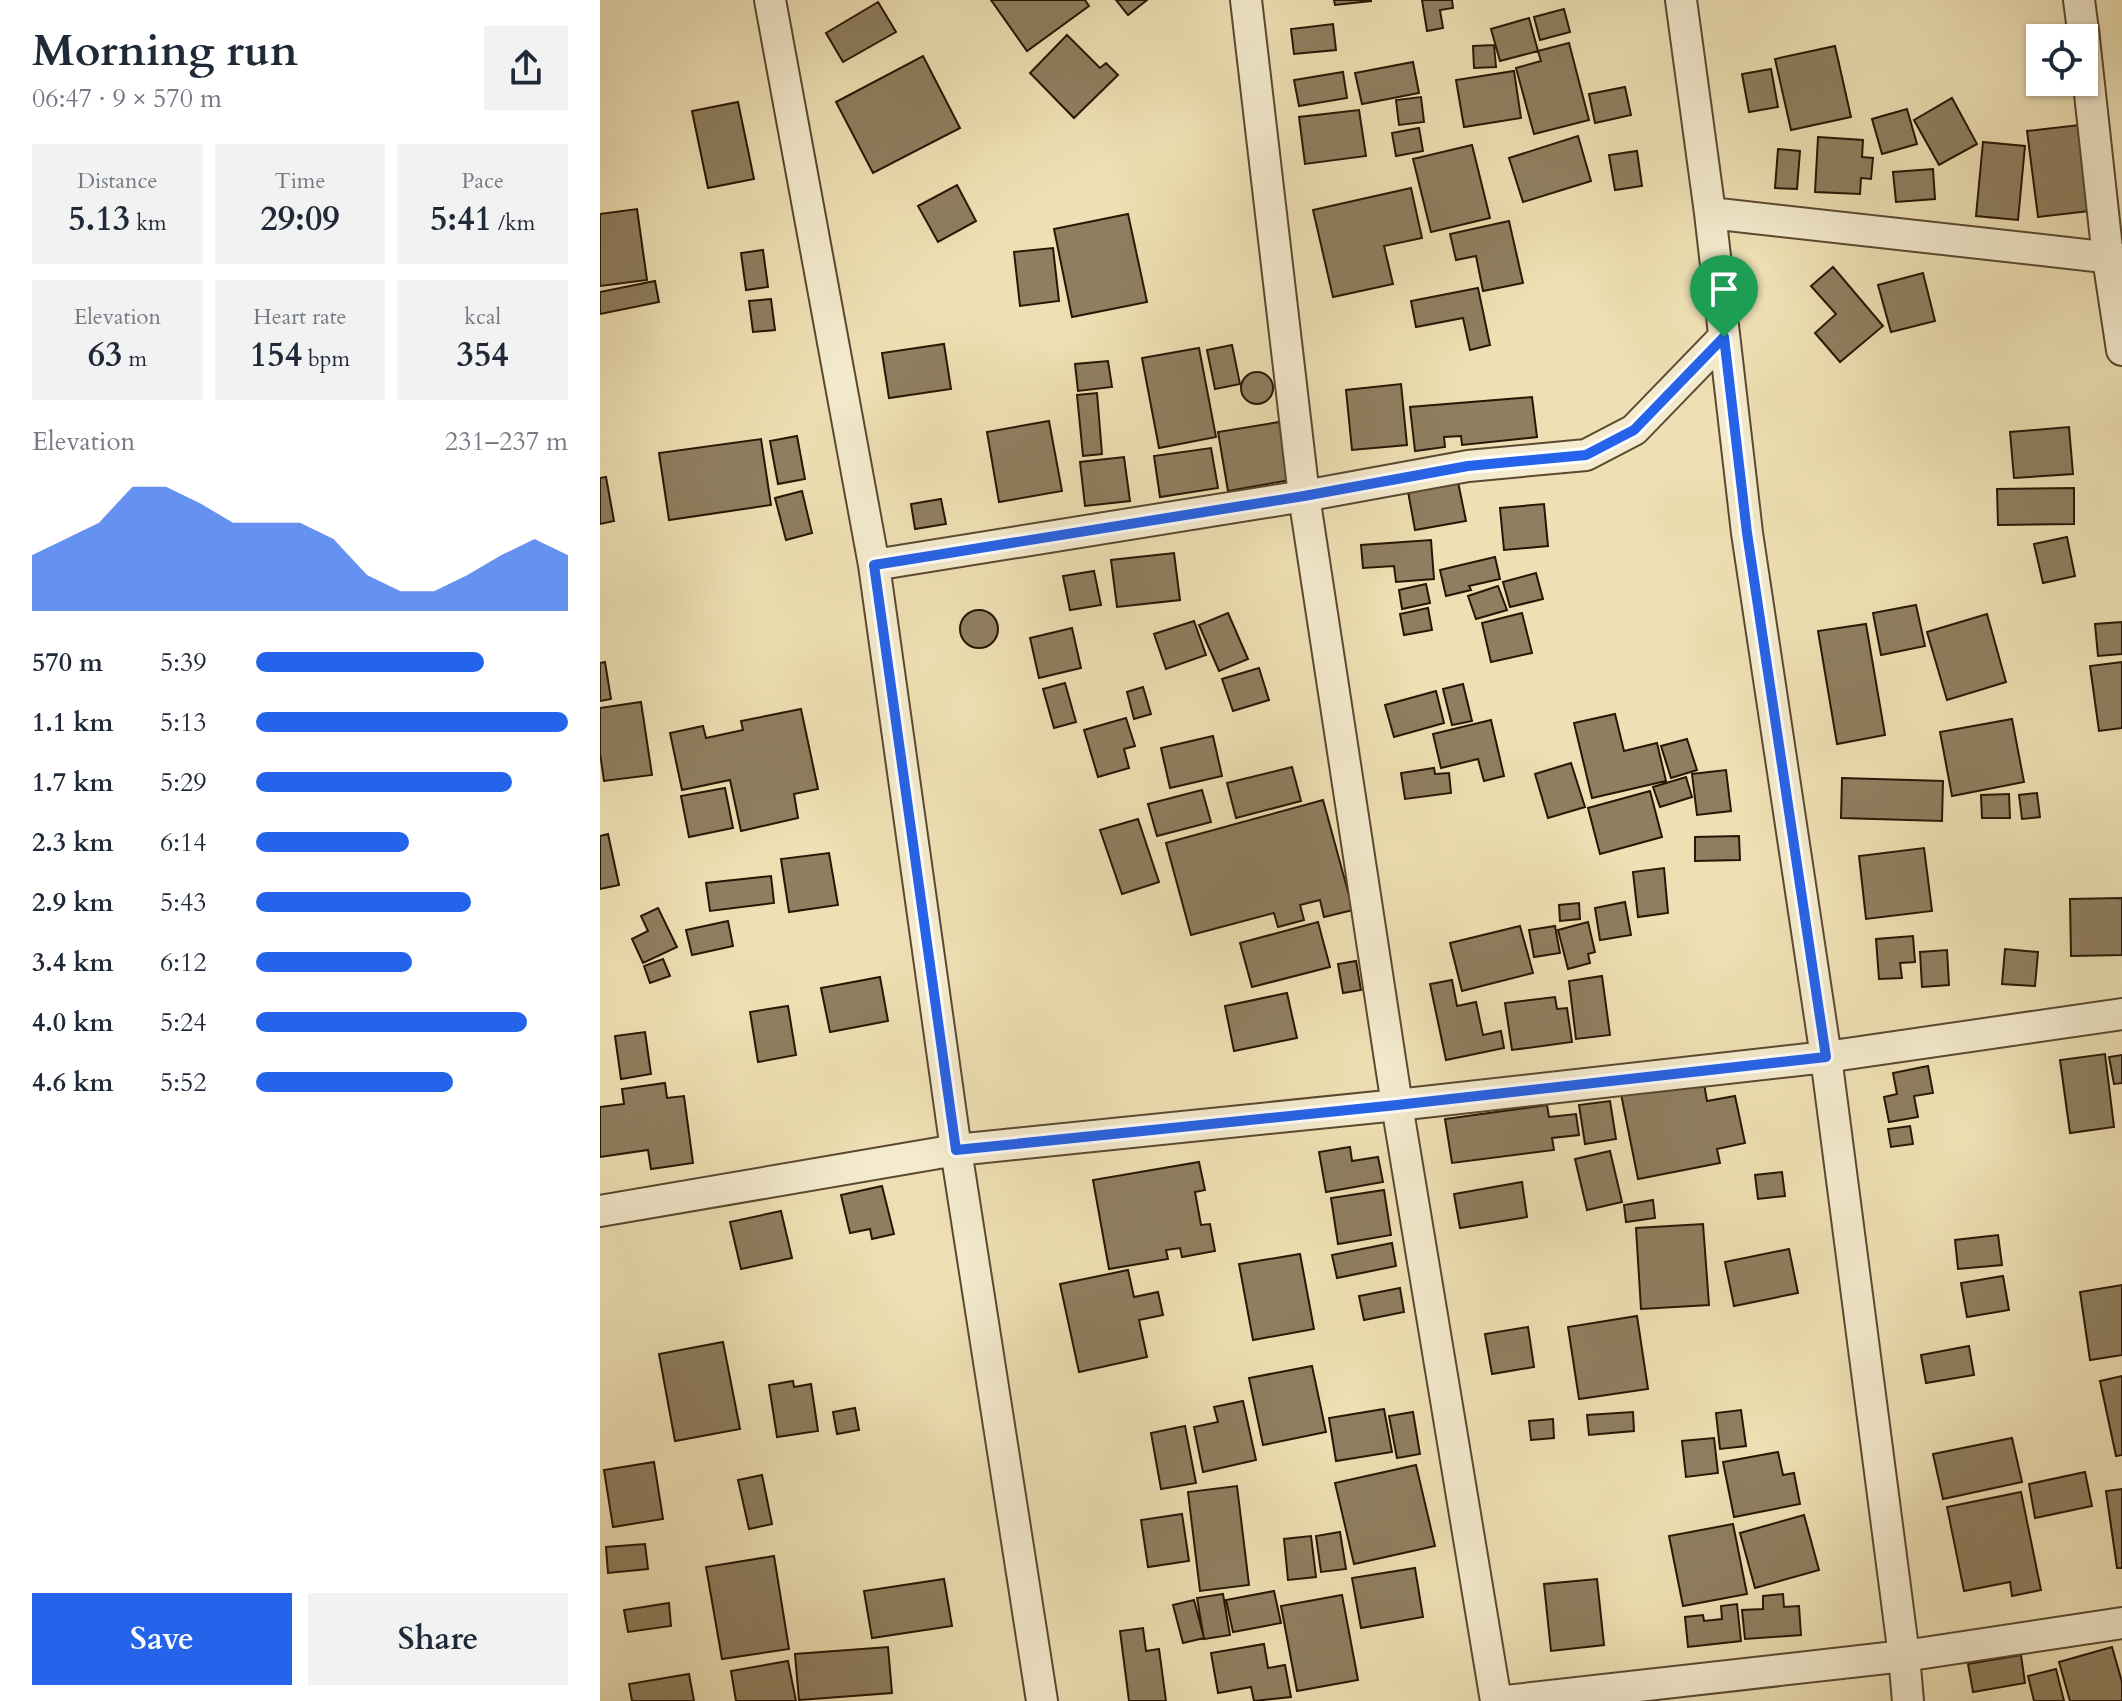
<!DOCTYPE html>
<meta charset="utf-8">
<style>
:root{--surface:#fff;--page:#f2f2f3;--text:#1f2937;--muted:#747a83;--accent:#2563eb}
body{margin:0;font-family:Cardo,serif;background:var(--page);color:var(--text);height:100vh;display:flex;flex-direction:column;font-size:30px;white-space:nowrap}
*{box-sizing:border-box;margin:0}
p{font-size:26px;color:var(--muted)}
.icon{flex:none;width:44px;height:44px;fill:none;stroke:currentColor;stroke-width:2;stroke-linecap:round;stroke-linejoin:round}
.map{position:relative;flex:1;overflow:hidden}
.panel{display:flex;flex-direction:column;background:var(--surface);width:600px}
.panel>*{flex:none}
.tools{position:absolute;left:1426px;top:24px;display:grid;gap:16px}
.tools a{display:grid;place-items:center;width:72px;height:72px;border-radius:0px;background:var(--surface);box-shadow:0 2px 6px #0004;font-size:40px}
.pin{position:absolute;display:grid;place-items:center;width:68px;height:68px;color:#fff;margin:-82px -34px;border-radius:50% 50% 50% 0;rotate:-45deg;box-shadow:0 0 8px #0007}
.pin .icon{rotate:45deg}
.round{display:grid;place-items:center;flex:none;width:84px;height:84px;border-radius:0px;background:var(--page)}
.head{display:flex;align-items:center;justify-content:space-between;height:136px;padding:0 32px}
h1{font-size:44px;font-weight:700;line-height:60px}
.figures{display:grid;grid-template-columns:repeat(3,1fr);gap:12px;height:136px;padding:8px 32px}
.figures div{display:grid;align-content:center;border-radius:0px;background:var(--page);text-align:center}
.figures b{font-size:34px;font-weight:700}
.figures small{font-size:22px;font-weight:400}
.figures p{font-size:22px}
.chart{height:224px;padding:16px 32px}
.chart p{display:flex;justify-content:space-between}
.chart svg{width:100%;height:144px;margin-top:8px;fill:var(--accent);opacity:.7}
.primary-button{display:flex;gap:16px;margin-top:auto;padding:16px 32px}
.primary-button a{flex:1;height:92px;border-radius:0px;background:var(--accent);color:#fff;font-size:32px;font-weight:700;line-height:92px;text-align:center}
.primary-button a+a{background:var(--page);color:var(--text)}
ul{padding:0 32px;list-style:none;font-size:26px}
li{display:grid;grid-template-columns:128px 96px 1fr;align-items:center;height:60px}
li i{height:20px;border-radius:10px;background:var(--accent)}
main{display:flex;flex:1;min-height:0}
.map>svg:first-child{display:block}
.building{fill:#8f7f60;stroke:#281604;stroke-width:2}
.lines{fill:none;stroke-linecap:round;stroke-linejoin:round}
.street-casing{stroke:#5a4830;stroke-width:34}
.street{stroke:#f4ebce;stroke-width:30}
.route-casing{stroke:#fff;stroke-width:16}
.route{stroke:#2563eb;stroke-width:10}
</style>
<main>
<section class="panel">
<div class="head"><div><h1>Morning run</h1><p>06:47 · 9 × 570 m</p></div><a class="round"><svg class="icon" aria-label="share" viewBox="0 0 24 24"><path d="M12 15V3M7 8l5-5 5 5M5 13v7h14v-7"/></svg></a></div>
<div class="figures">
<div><p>Distance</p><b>5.13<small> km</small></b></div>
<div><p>Time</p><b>29:09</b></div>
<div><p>Pace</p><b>5:41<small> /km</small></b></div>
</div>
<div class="figures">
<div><p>Elevation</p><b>63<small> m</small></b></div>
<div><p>Heart rate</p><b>154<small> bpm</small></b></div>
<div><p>kcal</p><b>354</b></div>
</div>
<div class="chart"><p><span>Elevation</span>231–237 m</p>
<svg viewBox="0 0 160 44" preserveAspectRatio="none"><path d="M0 44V27L10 22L20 17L30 6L40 6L50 11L60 17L70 17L80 17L90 22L100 33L110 38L120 38L130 33L140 27L150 22L160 27V44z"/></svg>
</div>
<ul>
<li><b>570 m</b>5:39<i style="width:73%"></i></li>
<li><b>1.1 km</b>5:13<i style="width:100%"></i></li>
<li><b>1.7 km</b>5:29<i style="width:82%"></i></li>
<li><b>2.3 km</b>6:14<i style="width:49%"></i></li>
<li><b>2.9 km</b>5:43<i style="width:69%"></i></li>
<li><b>3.4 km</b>6:12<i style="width:50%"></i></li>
<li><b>4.0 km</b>5:24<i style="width:87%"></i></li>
<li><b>4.6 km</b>5:52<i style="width:63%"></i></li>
</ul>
<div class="primary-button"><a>Save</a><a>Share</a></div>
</section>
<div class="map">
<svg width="1522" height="1701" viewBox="0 0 1522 1701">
<rect width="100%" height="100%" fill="#eee0b4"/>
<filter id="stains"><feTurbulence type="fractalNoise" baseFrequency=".0025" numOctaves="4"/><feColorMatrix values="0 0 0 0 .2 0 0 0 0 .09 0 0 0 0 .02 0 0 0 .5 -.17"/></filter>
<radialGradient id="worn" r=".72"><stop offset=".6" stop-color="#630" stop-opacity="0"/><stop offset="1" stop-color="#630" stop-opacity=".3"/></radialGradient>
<path class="building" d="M391 0H485L489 6 427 51Z
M516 0H547L528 15Z
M734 0H771V1L735 5Z
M822 0H852L853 8 840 10 843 28 827 31Z
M278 2 296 32 243 62 226 33Z
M964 9 970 32 940 40 934 17Z
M929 18 938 51 900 61 891 29Z
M733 24 736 50 694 54 691 29Z
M467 35 500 68 506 63 518 75 474 118 430 73Z
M969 43 989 120 934 134 916 68 941 61 938 51Z
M894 45 896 67 874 68 873 46Z
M1235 46 1251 117 1191 130 1175 59Z
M323 56 360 128 273 173 236 102Z
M813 62 819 93 762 104 755 73Z
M1171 69 1178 107 1149 112 1142 74Z
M914 71 921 118 864 127 856 80Z
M743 72 747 98 699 106 694 80Z
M1025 87 1031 115 995 123 989 94Z
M821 97 824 122 799 125 796 100Z
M1352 98 1377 144 1339 165 1314 120Z
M138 102 154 179 108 188 92 111Z
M1307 109 1317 144 1282 154 1272 119Z
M759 110 766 156 705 164 699 117Z
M1479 125 1489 211 1438 217 1427 131Z
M819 128 823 151 796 156 792 133Z
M978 136 991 181 923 202 909 158Z
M1218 137 1263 140 1262 157 1273 158 1271 179 1261 178 1260 194 1215 192Z
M1383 142 1425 146 1418 220 1376 216Z
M872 145 890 218 831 232 813 159Z
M1178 149 1200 151 1197 189 1175 188Z
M1037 151 1042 186 1015 190 1009 155Z
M1333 169 1335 199 1296 202 1293 172Z
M357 185 376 221 338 242 318 206Z
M811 188 822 238 784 246 793 284 733 297 713 210Z
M37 209 47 280 0 286V214Z
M528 214 547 302 472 317 454 229Z
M909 221 923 283 883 291 876 256 856 260 850 234Z
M453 248 459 301 420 306 414 252Z
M163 250 168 287 146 290 141 253Z
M1233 267 1283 326 1240 362 1215 333 1236 314 1211 286Z
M1323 273 1335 321 1291 332 1278 285Z
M55 281 59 302 0 314V292Z
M878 288 890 345 870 350 863 318 816 327 811 301Z
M171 299 175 330 153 332 149 301Z
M344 344 351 389 289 398 282 353Z
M632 345 640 384 615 389 607 350Z
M599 348 616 437 559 448 542 358Z
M508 361 512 387 478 391 475 364Z
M641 388a16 16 0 1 1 32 0a16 16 0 1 1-32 0Z
M801 384 807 445 752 450 746 390Z
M497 393 502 454 483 456 477 395Z
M932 397 937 437 862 445 861 436 844 437 845 447 815 451 810 407Z
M449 421 462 491 399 502 387 432Z
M679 422 690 480 628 491 618 432Z
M1469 427 1473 474 1414 478 1410 432Z
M197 436 205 479 178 484 170 441Z
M161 439 171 505 69 520 59 453Z
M611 448 618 488 560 497 554 456Z
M524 457 530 501 485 506 480 462Z
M6 477 14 521 0 524V478Z
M857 477 866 521 815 530 807 486Z
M1474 488V524L1398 525 1397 489Z
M202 491 212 533 186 540 175 498Z
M341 499 346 524 315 529 311 504Z
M944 504 948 546 904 550 900 508Z
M1467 537 1475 576 1443 583 1434 544Z
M831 540 834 579 796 582 794 566 763 568 761 545Z
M574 553 580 600 517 607 511 560Z
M895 557 900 579 869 586 871 590 846 596 840 570Z
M494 571 501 605 470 610 463 576Z
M936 573 943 599 910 607 903 582Z
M826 584 830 603 802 609 799 590Z
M898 586 907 610 876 619 868 596Z
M1316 605 1325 646 1281 655 1273 613Z
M828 608 832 630 804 635 800 614Z
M360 629a19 19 0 1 1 38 0a19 19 0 1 1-38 0Z
M628 613 648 659 619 671 599 625Z
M922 613 932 653 891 662 882 623Z
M1387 614 1406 682 1347 700 1327 632Z
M594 621 606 655 566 669 554 634Z
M1522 622V654L1498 656 1495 624Z
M1266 624 1285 735 1237 744 1218 631Z
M472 628 481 668 439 678 430 638Z
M5 662 11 699 0 701V663Z
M1522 662V728L1499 731 1490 666Z
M659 668 669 700 633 711 622 679Z
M465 683 476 722 454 728 443 689Z
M863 684 872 721 852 725 843 689Z
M543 687 551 714 534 719 527 692Z
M836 691 844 723 794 737 785 705Z
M41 702 52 775 4 781 0 753V708Z
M201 709 218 789 194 794 198 818 141 831 130 780 82 790 70 733 103 726 106 738 143 730 141 721Z
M1015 714 1024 751 1057 743 1066 781 992 798 974 723Z
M526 718 535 746 524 749 529 768 498 777 484 730Z
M1412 719 1424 782 1352 796 1340 732Z
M891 720 904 776 884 781 878 759 841 768 833 734Z
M613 736 622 776 570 788 561 748Z
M1087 739 1097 770 1071 778 1061 746Z
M971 763 985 807 948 818 935 774Z
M692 767 701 801 636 818 627 783Z
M834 768 835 774 849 773 851 793 805 799 801 773Z
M1126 770 1131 811 1097 815 1092 774Z
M1086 777 1092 797 1060 807 1053 787Z
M1242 778 1343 781 1342 821 1241 818Z
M125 788 133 828 89 837 81 796Z
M602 790 611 822 557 836 548 804Z
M1050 791 1062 837 1000 854 988 808Z
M1437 793 1440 817 1422 819 1419 795Z
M1409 794 1410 818H1382L1381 795Z
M723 800 753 910 724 917 720 900 700 905 704 920 678 927 674 913 591 935 566 843Z
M538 819 559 882 522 894 500 830Z
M8 834 19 885 0 889V836Z
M1139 836 1140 860 1095 861V837Z
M1324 848 1332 911 1266 919 1259 856Z
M229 853 238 905 189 912 181 859Z
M1064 868 1068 913 1038 917 1033 872Z
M171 876 174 903 110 911 106 883Z
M1522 898V955L1471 956 1470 899Z
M1025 902 1031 935 1000 940 995 908Z
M979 903 980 919 960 921 959 905Z
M58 908 77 947 43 963 32 939 48 931 41 916Z
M128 921 133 946 92 955 86 930Z
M718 922 730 967 652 987 640 943Z
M988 922 995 952 988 954 990 963 968 969 958 930Z
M920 926 933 973 862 991 850 943Z
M955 926 960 953 934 957 929 930Z
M1313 936 1315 962 1300 963 1302 978 1279 979 1276 939Z
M1405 949 1438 952 1435 986 1402 984Z
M1347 950 1349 985 1322 987 1320 952Z
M63 959 70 976 50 983 44 966Z
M756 961 761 990 743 993 738 964Z
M1002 976 1010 1035 976 1039 969 981Z
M280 977 288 1021 230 1032 221 988Z
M852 980 857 1006 876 1002 883 1035 901 1031 904 1048 846 1060 830 984Z
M687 993 697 1038 634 1051 625 1006Z
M955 997 957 1009 967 1008 972 1042 912 1050 905 1003Z
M188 1006 196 1055 158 1062 150 1012Z
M45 1032 51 1074 21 1079 15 1036Z
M1505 1054 1514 1127 1470 1133 1460 1060Z
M1522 1055V1083L1514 1084 1509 1057Z
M1328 1066 1333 1093 1314 1096 1318 1117 1289 1122 1284 1097 1297 1094 1293 1073Z
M1103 1078 1107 1101 1135 1096 1145 1143 1117 1149 1120 1163 1038 1179 1021 1094Z
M65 1083 67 1098 84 1096 93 1163 51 1169 48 1150 0 1157V1107L24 1104 22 1089Z
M1010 1101 1016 1139 985 1144 979 1105Z
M947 1105 949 1117 976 1114 979 1135 952 1138 954 1150 852 1163 845 1119Z
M1310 1126 1313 1144 1291 1147 1288 1129Z
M750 1147 752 1161 778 1157 783 1182 726 1192 719 1152Z
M1010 1151 1022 1202 987 1210 975 1159Z
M599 1162 605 1190 595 1192 601 1225 610 1224 615 1251 582 1257 580 1248 566 1250 568 1259 509 1269 493 1180Z
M1182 1172 1185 1196 1158 1199 1155 1175Z
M922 1182 927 1217 860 1228 854 1194Z
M282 1186 294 1234 272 1239 270 1229 250 1233 241 1195Z
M784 1190 791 1235 738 1244 731 1198Z
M1053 1200 1055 1218 1026 1222 1024 1205Z
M181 1211 192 1258 141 1269 130 1222Z
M1103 1224 1109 1305 1041 1309 1036 1228Z
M1398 1235 1402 1265 1358 1269 1355 1240Z
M792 1243 796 1266 737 1278 732 1255Z
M1189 1249 1198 1293 1134 1306 1125 1262Z
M700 1254 714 1329 653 1340 639 1264Z
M528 1270 534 1297 558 1292 563 1315 539 1320 547 1357 479 1372 460 1284Z
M1403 1276 1409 1310 1367 1317 1361 1283Z
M1522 1285V1355L1490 1360 1480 1292Z
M800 1288 804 1312 764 1320 759 1296Z
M1037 1316 1048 1389 979 1399 968 1327Z
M928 1327 934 1367 892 1374 885 1334Z
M123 1342 140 1429 75 1441 59 1354Z
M1369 1346 1374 1375 1326 1383 1321 1355Z
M712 1366 726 1432 663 1445 649 1378Z
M1522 1376V1455L1516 1456 1500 1381Z
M193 1381 194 1387 211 1384 218 1431 177 1437 169 1385Z
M643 1401 656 1460 603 1472 594 1427 618 1422 614 1407Z
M255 1408 259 1430 237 1434 233 1412Z
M784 1409 792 1452 736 1461 729 1418Z
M1141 1410 1146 1446 1120 1449 1116 1413Z
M813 1412 820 1454 797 1458 789 1416Z
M1033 1412 1034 1431 989 1435 987 1415Z
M953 1419 954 1438 931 1440 929 1421Z
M585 1426 596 1483 561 1489 551 1433Z
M1114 1438 1118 1473 1086 1477 1082 1441Z
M1412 1438 1422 1482 1343 1499 1333 1454Z
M1178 1452 1183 1475 1194 1473 1200 1504 1134 1517 1123 1462Z
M54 1462 63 1519 13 1527 4 1470Z
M816 1465 835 1546 754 1564 735 1483Z
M1485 1472 1492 1506 1435 1518 1429 1484Z
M162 1475 172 1524 149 1529 138 1480Z
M637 1486 649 1585 600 1591 588 1492Z
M1522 1489V1568H1517L1506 1491Z
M1421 1492 1441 1590 1412 1596 1410 1582 1364 1591 1347 1507Z
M582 1514 589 1561 548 1567 541 1520Z
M1204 1515 1219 1570 1155 1588 1140 1533Z
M1133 1524 1147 1594 1083 1606 1069 1536Z
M740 1532 746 1569 721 1572 716 1536Z
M711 1536 716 1577 688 1580 684 1539Z
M45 1544 48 1569 8 1573 6 1547Z
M174 1556 189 1649 122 1659 106 1567Z
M815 1568 823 1617 761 1628 752 1578Z
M344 1579 352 1626 272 1638 264 1591Z
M997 1579 1004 1645 951 1651 944 1584Z
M674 1591 681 1623 633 1632 626 1600Z
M623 1594 630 1635 604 1639 597 1598Z
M1183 1594 1184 1607 1199 1606 1201 1635 1145 1639 1142 1610 1163 1609V1596Z
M742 1595 758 1680 697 1691 681 1606Z
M594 1600 604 1638 583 1643 573 1605Z
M69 1603 71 1626 28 1632 24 1610Z
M1137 1604 1141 1641 1088 1647 1085 1617 1103 1615 1104 1621 1122 1619 1121 1606Z
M543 1628 546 1651 559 1649 566 1701H529L520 1631Z
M664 1644 668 1668 685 1665 691 1697 654 1701 651 1687 618 1693 611 1653Z
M288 1647 292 1693 199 1700 195 1654Z
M1512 1647 1522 1682V1701H1470L1459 1662Z
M1421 1655 1425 1683 1373 1692 1368 1664Z
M188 1661 196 1701H136L131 1671Z
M1456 1669 1464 1701H1434L1428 1676Z
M89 1674 94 1701H32L29 1684Z"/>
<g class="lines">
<g class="street-casing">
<path id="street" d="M170 0 274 565 356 1150 442 1701
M646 0 704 496 797 1105 896 1701
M1081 0 1110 213 1147 533 1226 1057 1304 1656 1308 1701
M1479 0 1484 38
M1484 39 1508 258 1522 350
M1110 213 1522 259
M274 565 704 496 868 466 986 455 1034 430 1124 337
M0 1211 356 1150 797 1105 1226 1057 1522 1014
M906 1701 1304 1656 1522 1623"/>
</g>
<use href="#street" class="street"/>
</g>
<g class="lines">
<g class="route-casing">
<path id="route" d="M1124 337 1147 533 1226 1057 797 1105 356 1150 274 565 704 496 868 466 986 455 1034 430Z"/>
</g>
<use href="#route" class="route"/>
</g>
<rect width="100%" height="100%" filter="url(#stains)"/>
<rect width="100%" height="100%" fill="url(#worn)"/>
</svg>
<div class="tools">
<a><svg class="icon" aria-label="locate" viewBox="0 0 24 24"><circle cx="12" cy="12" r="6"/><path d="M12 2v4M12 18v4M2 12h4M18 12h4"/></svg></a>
</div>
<div class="pin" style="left:1124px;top:337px;background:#1e9e55"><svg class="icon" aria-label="arrive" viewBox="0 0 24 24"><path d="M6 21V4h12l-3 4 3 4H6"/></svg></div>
</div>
</main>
